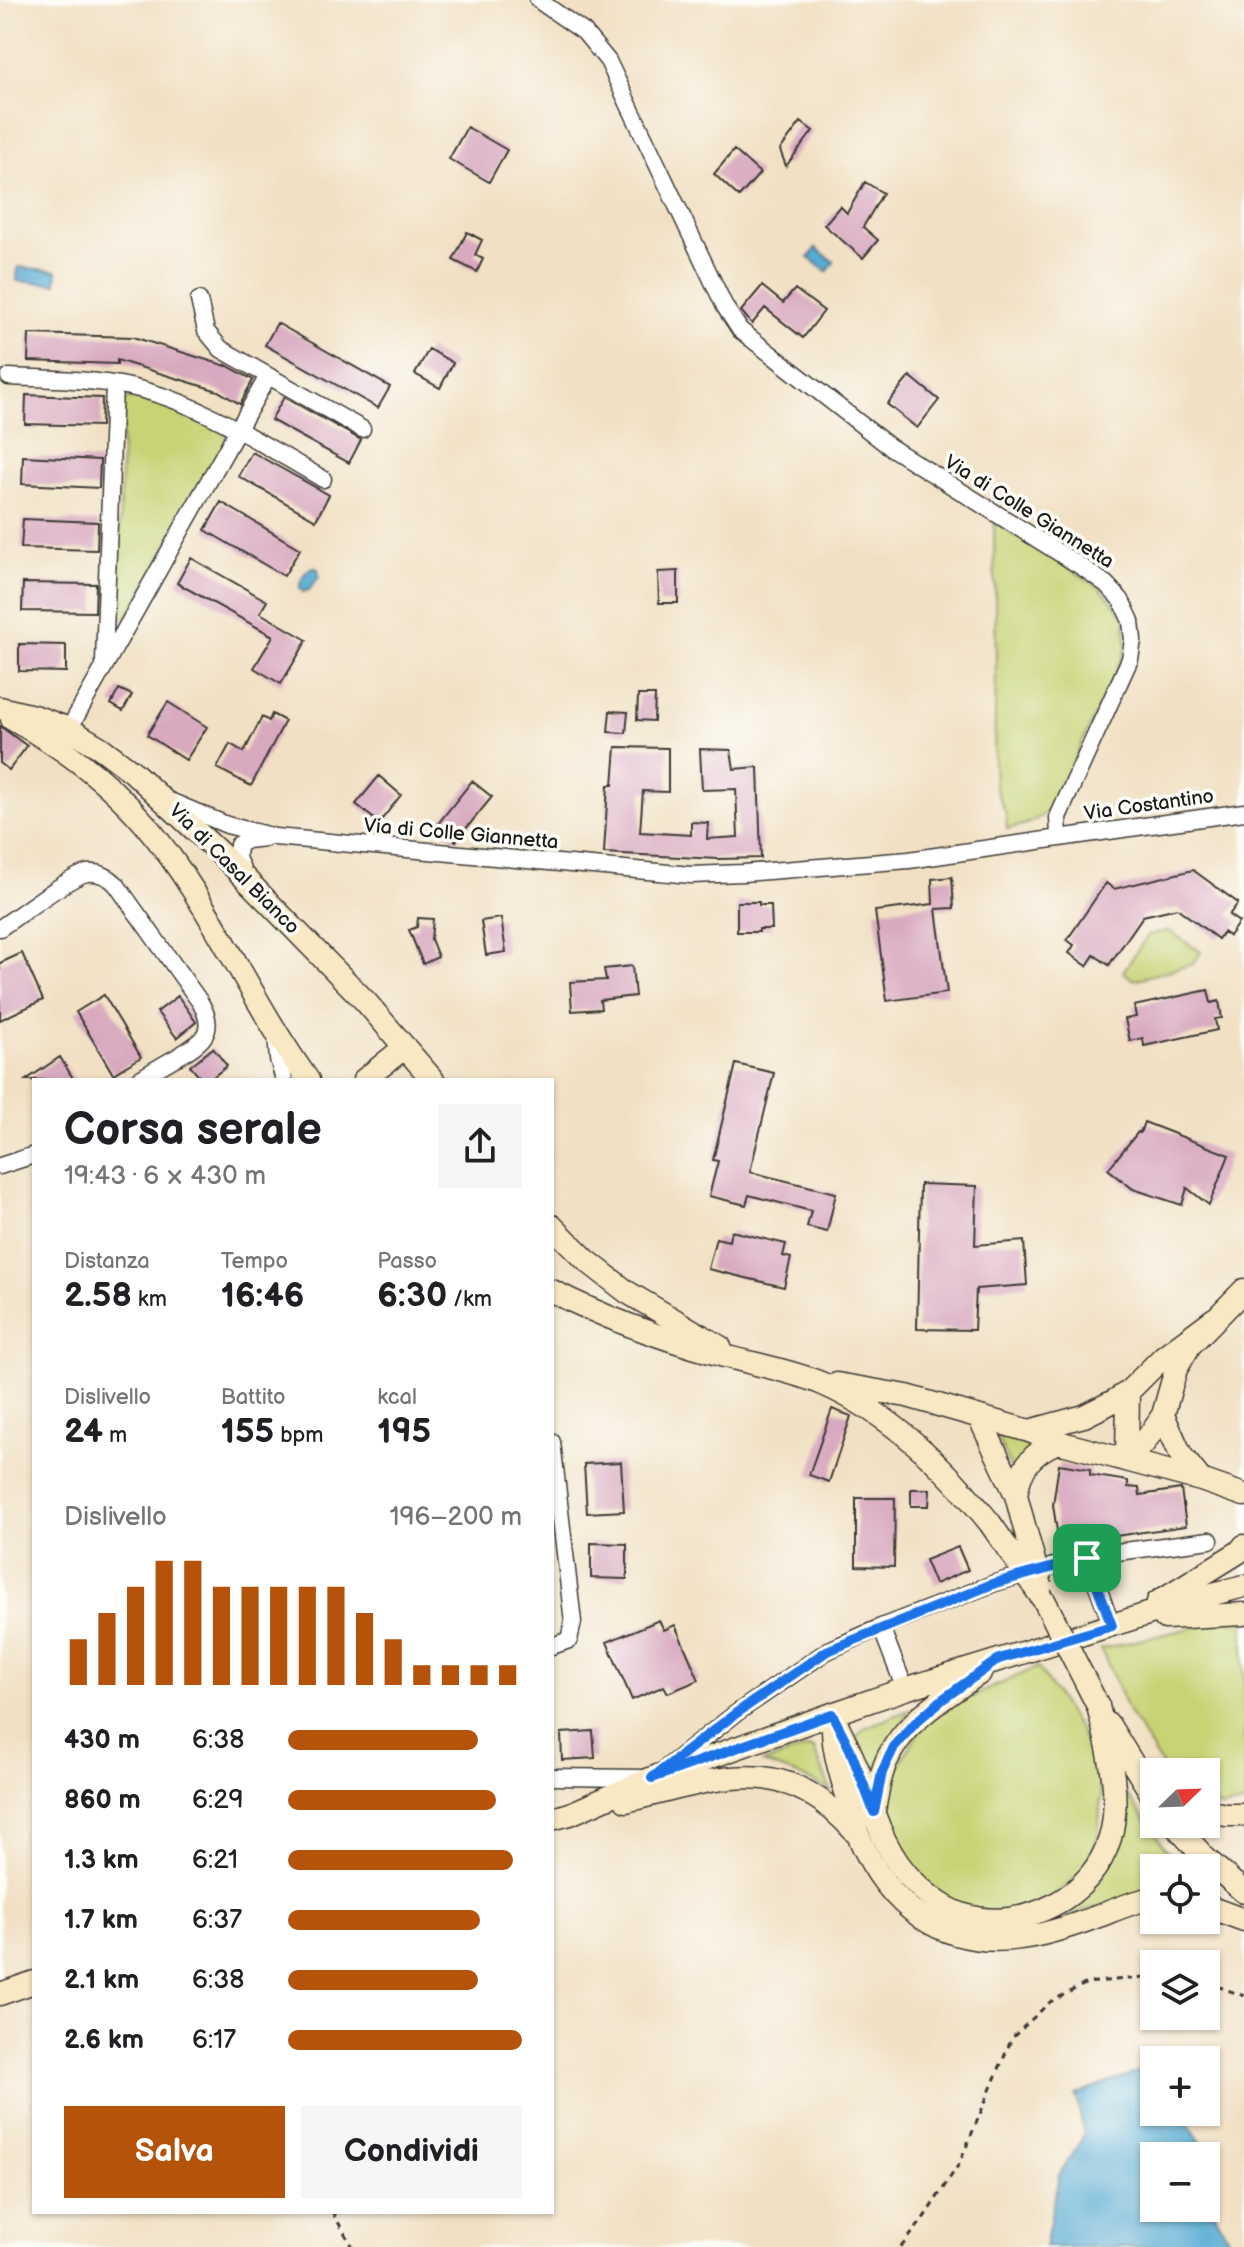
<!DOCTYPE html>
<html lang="it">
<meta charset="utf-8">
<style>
:root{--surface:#fff;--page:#f6f6f6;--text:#202124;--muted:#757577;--accent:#b45309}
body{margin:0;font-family:"Balsamiq Sans",sans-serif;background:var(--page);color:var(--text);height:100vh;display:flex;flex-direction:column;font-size:30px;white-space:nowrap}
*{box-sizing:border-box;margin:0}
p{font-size:26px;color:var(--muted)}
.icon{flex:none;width:44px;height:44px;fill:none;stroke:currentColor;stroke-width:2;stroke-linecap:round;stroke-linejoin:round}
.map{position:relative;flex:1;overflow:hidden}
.details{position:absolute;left:32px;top:1078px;width:522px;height:1136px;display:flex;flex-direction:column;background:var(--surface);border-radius:0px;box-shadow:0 2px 6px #0004}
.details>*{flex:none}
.needle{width:52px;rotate:67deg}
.fabs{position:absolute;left:1140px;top:1758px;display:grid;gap:16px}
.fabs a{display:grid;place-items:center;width:80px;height:80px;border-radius:0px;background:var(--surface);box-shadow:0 2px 6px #0004;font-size:40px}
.pin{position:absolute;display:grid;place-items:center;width:68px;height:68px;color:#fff;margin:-34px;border-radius:16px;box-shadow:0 4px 12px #0006}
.round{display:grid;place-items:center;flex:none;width:84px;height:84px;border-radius:0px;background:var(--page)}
.overview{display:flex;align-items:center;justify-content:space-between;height:136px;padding:0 32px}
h1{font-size:44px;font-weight:800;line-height:60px}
.stats{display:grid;grid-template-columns:repeat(3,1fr);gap:12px;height:136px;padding:8px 32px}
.stats div{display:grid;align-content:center}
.stats b{font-size:34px;font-weight:800}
.stats small{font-size:22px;font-weight:400}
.stats p{font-size:22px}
.chart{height:224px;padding:16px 32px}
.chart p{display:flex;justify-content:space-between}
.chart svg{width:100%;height:144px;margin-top:8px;stroke:var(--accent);stroke-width:6}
.button{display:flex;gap:16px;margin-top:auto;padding:16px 32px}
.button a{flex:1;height:92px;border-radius:0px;background:var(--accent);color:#fff;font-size:32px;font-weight:800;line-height:92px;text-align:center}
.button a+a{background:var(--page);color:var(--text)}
ul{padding:0 32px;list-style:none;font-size:26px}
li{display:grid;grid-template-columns:128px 96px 1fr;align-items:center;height:60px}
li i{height:20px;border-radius:10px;background:var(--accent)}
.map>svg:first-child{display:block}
.green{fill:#c7d375;stroke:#727848;stroke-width:2}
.water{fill:#57abd3;stroke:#3a6478;stroke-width:2}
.building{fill:#d8a9bf}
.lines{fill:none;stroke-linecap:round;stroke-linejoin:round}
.street-casing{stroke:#3c3935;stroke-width:19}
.secondary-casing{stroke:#3c3935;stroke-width:25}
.path{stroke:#3c3935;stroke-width:3;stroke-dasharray:6 6;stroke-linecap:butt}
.street{stroke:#fff;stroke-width:16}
.secondary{stroke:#f8e8c3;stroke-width:22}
.secondary-bridge-casing{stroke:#3c3935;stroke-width:25;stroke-linecap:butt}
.secondary-bridge{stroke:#f8e8c3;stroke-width:22}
.route-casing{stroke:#fff;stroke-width:16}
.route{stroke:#1a73e8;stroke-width:10}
.labels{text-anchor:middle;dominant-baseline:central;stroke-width:7;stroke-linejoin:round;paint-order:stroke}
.street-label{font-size:20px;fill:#1c1c1c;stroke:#fdfcf7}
</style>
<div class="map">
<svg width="1244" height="2247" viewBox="0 0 1244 2247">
<rect width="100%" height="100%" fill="#fdfcf7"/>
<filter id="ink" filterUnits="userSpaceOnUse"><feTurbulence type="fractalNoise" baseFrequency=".0125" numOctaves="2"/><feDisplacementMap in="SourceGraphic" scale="16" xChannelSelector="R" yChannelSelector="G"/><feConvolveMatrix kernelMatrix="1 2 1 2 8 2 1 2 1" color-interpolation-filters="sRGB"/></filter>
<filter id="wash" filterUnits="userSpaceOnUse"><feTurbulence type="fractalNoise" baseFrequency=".006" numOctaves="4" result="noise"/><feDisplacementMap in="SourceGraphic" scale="32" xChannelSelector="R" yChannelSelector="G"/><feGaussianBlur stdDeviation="1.8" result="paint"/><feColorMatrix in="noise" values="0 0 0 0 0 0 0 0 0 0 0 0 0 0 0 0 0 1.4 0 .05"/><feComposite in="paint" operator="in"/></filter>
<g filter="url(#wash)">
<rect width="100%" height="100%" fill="#f1e0c3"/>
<path class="green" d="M134 396 181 411 225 431 227 441 126 618H117L123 401Z
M994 522 1101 588 1125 617 1126 649 1052 807C1038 821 1026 825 1007 829L1006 814 995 788 994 762 996 668Z
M1169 931 1201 952 1193 964 1134 980 1123 972 1148 935Z
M996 1435 1032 1444 1013 1473Z
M1225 1620 1244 1622V1804L1221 1808 1206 1800V1772H1169L1163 1767 1127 1709 1101 1649Z
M1038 1667 1080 1731 1093 1760 1101 1794 1098 1838 1082 1871 1049 1902 994 1913 963 1907 922 1881 893 1839 888 1791 907 1750 925 1723 953 1705Z
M909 1710 872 1778 856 1738 864 1728Z
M808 1748 814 1749 831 1791 796 1774 763 1763Z
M1123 1789 1166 1849 1186 1868H1154V1890L1044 1923 1081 1901 1104 1875Z"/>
<path class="water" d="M816 248 834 262 827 272 809 258Z
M18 267 57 271 56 284 17 281Z
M313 567 318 569 319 577 309 590 303 592 300 589C299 581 305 570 313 567Z
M1152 2066 1154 2070V2112H1181L1212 2159 1206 2187V2156H1154V2208H1206V2197L1233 2247H1045L1059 2175 1084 2135 1076 2095Z"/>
<g id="blocks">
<path class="building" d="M801 122 813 131 786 166 780 150Z
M467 127 507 150 489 182 449 159Z
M734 150 760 173 739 197 714 174Z
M865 182 883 193 863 227 878 240 863 258 824 225 840 206 847 213Z
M467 232 482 240 475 255 483 259 477 272 453 260Z
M762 286 783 303 795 289 824 311 803 338 765 308 752 324 741 311Z
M277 323 390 387 378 408 265 345Z
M29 334 133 337 226 366V365L253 380 240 404 218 391 117 360V364L28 361Z
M429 349 453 363 440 388 415 374Z
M910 376 939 400 917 428 887 404Z
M26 395 102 398 101 426 25 424Z
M284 397 361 440 349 463 271 420Z
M252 452 329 495 316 520 238 476Z
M23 456 100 460 99 488 22 484Z
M221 502 300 549 284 576 205 530Z
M23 519 98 522 97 550 21 548Z
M191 558 267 601 260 613 307 640 281 684 254 668 273 636 177 583Z
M678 571V603H659L658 572Z
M23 583 96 584 95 612 22 611Z
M19 644 66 645V672L19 671Z
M119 689 132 695 123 711 111 704Z
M638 695H655L654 721 637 720Z
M168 702 207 727 186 760 147 735Z
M610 711 628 712 626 733 608 732Z
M272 714 285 721 251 786 217 768 230 744 244 752 262 717 269 721Z
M0 726 27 746 9 770 0 763Z
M616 747 668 748V792L643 791 640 832 691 835V822L708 823 707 839 738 837 736 789 702 790 700 749 731 750 734 769 758 767 761 858 718 859 604 853 608 785H613Z
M379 776 401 795 379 823 356 804Z
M472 781 492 797 456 841 437 825Z
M1193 870 1238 903 1229 915 1239 922 1229 936 1223 932 1218 939 1177 908 1143 916 1109 965 1094 955 1087 966 1069 953 1074 945 1067 940 1106 883 1114 889Z
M952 877 954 908 936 909 947 993 887 1001 875 911 933 904 932 879Z
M737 902H759V905H771L772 929H759V932H737Z
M418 918 433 919 431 939 438 957 423 964 409 930 417 927Z
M501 918 506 952 486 955 481 921Z
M22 953 43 1000 0 1020V963Z
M632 966 635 996 600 1000 601 1009 572 1011 570 982 606 980 604 969Z
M1208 990 1211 1003 1219 1001 1222 1018 1215 1019 1217 1030 1144 1046 1143 1038 1130 1041 1125 1019 1136 1017 1134 1006Z
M104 995 141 1057 113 1074 76 1012Z
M178 996 196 1022 177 1038 157 1012Z
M213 1048 227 1066 209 1080H202L190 1066Z
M60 1057 74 1080H26Z
M736 1064 774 1073 750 1172 836 1193 827 1232 807 1227 811 1211 749 1195 746 1205 709 1196 718 1161 713 1160Z
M1144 1122 1229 1155 1209 1205 1187 1188 1182 1205 1133 1189 1108 1169 1138 1132 1140 1133Z
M920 1184 977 1186 975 1245 1024 1241 1027 1285 976 1289 974 1330 917 1329Z
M731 1231 786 1244 783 1256 791 1258 784 1287 708 1269 716 1238 729 1241Z
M832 1409 851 1416 829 1482 809 1475Z
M621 1462 624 1511 587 1513 584 1464Z
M1059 1464 1090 1469V1475L1128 1481V1487L1139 1488 1140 1495 1181 1489 1186 1526 1059 1544 1053 1505Z
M911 1489H930L929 1506H911Z
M856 1498H895L894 1567 856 1566Z
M591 1543 627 1544V1579L591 1578Z
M958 1547 968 1570 935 1584 925 1560Z
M659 1620 664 1630 675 1625 699 1680 668 1693 664 1686 632 1700 607 1642Z
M593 1731 595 1758 562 1760 561 1733Z"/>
</g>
</g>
<g filter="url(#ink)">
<use href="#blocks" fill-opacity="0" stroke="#3c3935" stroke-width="2"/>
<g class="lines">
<g class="street-casing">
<path id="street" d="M199 300 206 331 221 349 362 429
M9 377C50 379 91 379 130 387 200 402 262 444 323 479
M104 662 114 384
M69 729 268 376
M170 801 227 825 275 837 691 875 743 873 909 860 1059 838 1058 817 1130 659 1133 640 1131 621 1121 600 1106 584 1085 569 890 447 740 330 725 307 608 61 584 32 538 0
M1059 838 1244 812
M243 871 237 858 238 845 247 840 265 838
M0 928C17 917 70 876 87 873 99 872 108 876 116 884L200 1002C218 1032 202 1042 177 1057 164 1064 151 1072 138 1080
M276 1035 278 1059 284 1080
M0 1166 34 1155
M552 1442 573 1622 569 1640 552 1646
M1087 1558 1112 1626
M881 1627 905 1689
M666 1768 735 1714 827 1651 881 1627 995 1583 1050 1567 1117 1552 1210 1540
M552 1777 646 1778"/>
</g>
<g class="secondary-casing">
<path id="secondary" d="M0 708 37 717 69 729 101 748 133 772 227 860 366 1002 433 1080
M12 719C62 746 107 780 145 824 210 901 249 998 308 1080
M364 1080 405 1047
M552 1226 586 1260 627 1292 720 1347
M552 1291C605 1318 660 1338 717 1354 752 1364 790 1370 823 1384 891 1414 944 1466 990 1523
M837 1384 907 1396 1029 1431 1058 1442 1201 1480 1244 1495
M1163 1415 1181 1455 1201 1480
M979 1417 1016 1495 1022 1518
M1029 1431 1084 1416 1114 1401 1128 1392 1164 1356 1214 1319
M1127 1459 1144 1443 1163 1415 1176 1369 1190 1345 1244 1290
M1127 1459 1128 1392
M1016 1495C1020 1467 1033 1452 1058 1442
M1158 1602 1239 1552 1244 1546
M1165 1618 1244 1614
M832 1714C842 1734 852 1754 860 1775 874 1813 884 1853 914 1882 928 1896 945 1909 964 1915 1023 1933 1093 1897 1110 1838 1122 1796 1108 1747 1098 1706
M1109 1725 1154 1798
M833 1731C834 1755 842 1779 849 1802 852 1813 854 1826 859 1837 888 1906 943 1949 1020 1938 1046 1935 1072 1926 1096 1917 1115 1910 1134 1901 1154 1898
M626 1801C720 1779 781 1749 855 1832
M874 1811C877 1795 879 1778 886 1762 903 1722 945 1697 980 1673
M1206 1811 1226 1815H1244
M552 1819 570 1814 652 1778 832 1714 905 1689 1209 1595 1244 1586
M1174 1824 1205 1858 1244 1892
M1206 1906 1244 1920
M0 1994 34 1982"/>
</g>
<path class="path" d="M1206 1982 1244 1996
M332 2212 353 2247
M901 2247 921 2222 959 2164 1012 2038 1050 2002 1087 1983 1144 1977H1154"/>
<use href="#street" class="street"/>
<use href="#secondary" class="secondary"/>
<g class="secondary-bridge-casing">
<path id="secondary-bridge" d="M1022 1518 1041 1586
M990 1523 1045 1602 1098 1706"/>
</g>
<use href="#secondary-bridge" class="secondary-bridge"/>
</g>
</g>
<g class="lines" filter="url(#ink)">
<g class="route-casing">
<path id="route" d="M1087 1558 1112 1626 999 1659 943 1699 917 1721 894 1747 882 1772 874 1812 850 1749 832 1714 652 1778 735 1714 827 1651 995 1583Z"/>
</g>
<use href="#route" class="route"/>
</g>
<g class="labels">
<g class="street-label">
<text transform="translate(1029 512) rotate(32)">Via di Colle Giannetta</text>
<text transform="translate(1149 805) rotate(-8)">Via Costantino</text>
<text transform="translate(461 834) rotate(5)">Via di Colle Giannetta</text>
<text transform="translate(234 869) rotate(45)">Via di Casal Bianco</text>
</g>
</g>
</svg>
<div class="fabs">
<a><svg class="needle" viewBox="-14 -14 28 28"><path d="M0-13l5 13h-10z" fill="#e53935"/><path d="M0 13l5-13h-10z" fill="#757577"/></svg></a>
<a><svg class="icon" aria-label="locate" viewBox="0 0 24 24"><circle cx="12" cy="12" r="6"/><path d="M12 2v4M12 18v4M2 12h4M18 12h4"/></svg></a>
<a><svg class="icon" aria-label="layers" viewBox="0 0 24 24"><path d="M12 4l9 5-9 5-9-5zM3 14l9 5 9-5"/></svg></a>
<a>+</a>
<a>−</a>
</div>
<div class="pin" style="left:1087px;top:1558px;background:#1e9e55"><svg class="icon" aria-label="arrive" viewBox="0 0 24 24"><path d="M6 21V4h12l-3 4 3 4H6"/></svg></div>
<section class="details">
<div class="overview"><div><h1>Corsa serale</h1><p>19:43 · 6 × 430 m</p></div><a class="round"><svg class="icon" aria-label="share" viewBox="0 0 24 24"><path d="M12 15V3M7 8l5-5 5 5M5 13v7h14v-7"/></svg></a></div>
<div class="stats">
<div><p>Distanza</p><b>2.58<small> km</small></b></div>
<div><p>Tempo</p><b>16:46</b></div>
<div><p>Passo</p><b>6:30<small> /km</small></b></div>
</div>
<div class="stats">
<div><p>Dislivello</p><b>24<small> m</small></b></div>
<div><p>Battito</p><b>155<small> bpm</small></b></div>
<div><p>kcal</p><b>195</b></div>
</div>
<div class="chart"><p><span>Dislivello</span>196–200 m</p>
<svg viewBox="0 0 160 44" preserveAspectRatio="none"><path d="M5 44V30M15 44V22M25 44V14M35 44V6M45 44V6M55 44V14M65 44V14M75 44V14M85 44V14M95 44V14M105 44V22M115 44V30M125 44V38M135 44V38M145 44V38M155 44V38"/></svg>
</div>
<ul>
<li><b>430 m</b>6:38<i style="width:81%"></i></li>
<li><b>860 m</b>6:29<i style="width:89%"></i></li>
<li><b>1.3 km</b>6:21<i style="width:96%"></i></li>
<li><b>1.7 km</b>6:37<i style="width:82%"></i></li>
<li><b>2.1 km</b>6:38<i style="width:81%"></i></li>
<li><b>2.6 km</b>6:17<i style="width:100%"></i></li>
</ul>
<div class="button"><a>Salva</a><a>Condividi</a></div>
</section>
</div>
